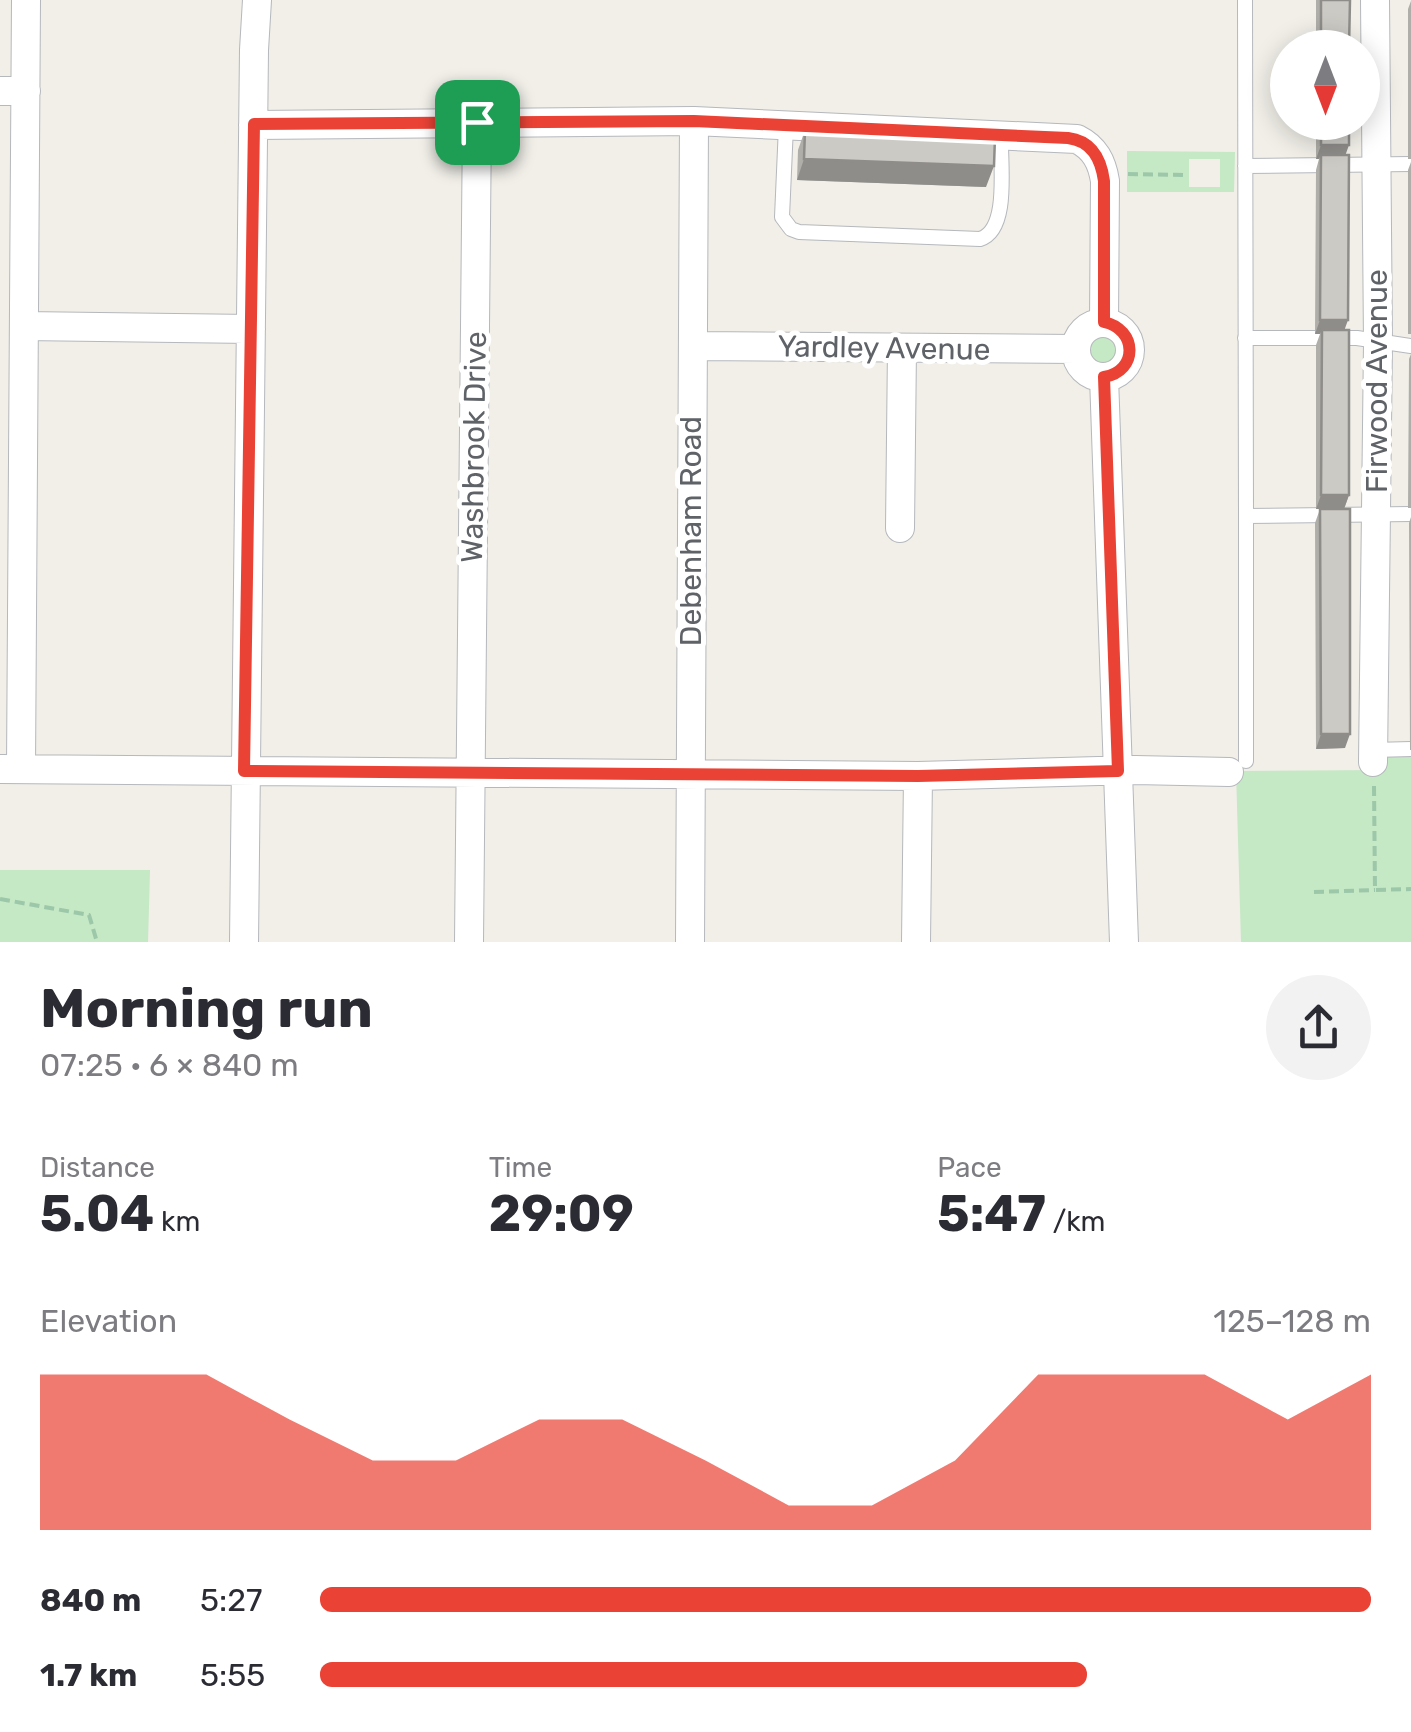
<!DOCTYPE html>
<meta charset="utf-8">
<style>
:root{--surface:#fff;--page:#f2f2f3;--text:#2b2b33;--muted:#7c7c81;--accent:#ea4335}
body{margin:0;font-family:Rubik,sans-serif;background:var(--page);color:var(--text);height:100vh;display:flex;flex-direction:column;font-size:38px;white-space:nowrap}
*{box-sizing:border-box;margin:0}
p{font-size:32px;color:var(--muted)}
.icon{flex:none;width:55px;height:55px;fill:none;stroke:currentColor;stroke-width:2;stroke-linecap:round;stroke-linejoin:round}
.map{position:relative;height:942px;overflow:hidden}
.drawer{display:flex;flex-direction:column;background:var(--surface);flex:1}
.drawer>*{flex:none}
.needle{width:65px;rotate:180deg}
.tools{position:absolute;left:1270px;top:30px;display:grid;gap:20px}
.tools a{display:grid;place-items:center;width:110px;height:110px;border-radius:50%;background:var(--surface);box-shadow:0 5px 25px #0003;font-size:50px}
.pin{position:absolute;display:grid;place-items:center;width:85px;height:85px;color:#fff;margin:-42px;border-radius:20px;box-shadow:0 5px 15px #0006}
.round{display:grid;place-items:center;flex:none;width:105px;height:105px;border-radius:52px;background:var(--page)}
.summary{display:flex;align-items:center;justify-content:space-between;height:170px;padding:0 40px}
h1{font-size:55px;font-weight:700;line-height:75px}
.metrics{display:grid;grid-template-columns:repeat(3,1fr);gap:15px;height:170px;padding:10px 40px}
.metrics div{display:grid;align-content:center}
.metrics b{font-size:50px;font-weight:700}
.metrics small{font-size:28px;font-weight:400}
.metrics p{font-size:28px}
.chart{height:280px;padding:20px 40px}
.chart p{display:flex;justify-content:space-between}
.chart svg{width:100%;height:180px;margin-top:10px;fill:var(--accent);opacity:.7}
ul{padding:0 40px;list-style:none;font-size:32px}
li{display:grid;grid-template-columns:160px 120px 1fr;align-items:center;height:75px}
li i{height:25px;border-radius:12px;background:var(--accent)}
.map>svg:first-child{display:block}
.green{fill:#c5e8c5;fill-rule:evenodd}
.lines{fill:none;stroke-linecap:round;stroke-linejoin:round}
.lane-casing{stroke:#b5b8bc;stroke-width:16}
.street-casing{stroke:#b5b8bc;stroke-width:30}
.path{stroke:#9cc7a9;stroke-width:4;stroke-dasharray:10 5;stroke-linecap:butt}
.lane{stroke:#fff;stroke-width:14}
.street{stroke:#fff;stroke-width:28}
.wall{fill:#afaea9}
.shaded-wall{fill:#8f8d8a}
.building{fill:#cccac5;stroke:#8f8d8a;stroke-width:2.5}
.route-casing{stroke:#fff;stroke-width:20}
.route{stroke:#ea4335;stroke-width:12}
.labels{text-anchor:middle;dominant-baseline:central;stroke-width:10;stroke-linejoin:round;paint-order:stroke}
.street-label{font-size:30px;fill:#5f6368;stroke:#fff}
</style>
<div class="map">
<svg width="1411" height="942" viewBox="0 0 1411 942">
<rect width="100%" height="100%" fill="#f1efe8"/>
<path class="green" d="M1127 151 1235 152 1234 192H1127ZM1189 159H1220V187H1189Z
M1088 350a16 16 0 1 1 32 0a16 16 0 1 1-32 0Z
M1384 753H1411V942H1241L1236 771 1383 770Z
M0 870H150L148 942H0Z"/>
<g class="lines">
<g class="lane-casing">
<path id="lane" d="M1245 0 1246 516 1411 514
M786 126 782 217 791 229 799 232 980 239C1010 230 1000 163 1001 136
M1245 166 1411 164
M1245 338H1357L1411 346
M1373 750 1411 749
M1246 761V516"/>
</g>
<g class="street-casing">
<path id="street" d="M0 91H26
M253 125 694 121 1077 139C1095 148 1102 162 1105 181L1104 322
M1076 350a27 27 0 1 1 54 0a27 27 0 1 1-54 0Z
M24 326 251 329
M693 346 1076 349
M1104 377 1124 942
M900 528 902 348
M1373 762 1378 343 1375 0
M0 769 918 776 1135 770 1229 772
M21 769 26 0
M244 942 254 50 257 0
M469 942 477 121
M690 942 694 121
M916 942 918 776"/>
</g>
<path class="path" d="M1128 174 1187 175
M1374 786 1375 890 1411 889
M1314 892 1375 890
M0 899 89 915 97 942"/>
<use href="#lane" class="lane"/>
<use href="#street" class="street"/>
</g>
<path class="wall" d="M1316 0H1350L1349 48H1316Z
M1411 1V159H1408V9Z
M1316 122H1349L1345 155V330L1349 495 1344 509 1345 748 1316 749 1315 523 1320 509H1316V345L1320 334H1315L1316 170 1319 159H1316Z
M805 130 986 187 797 180 798 150Z
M1411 162V334H1408V170Z
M1411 354V508H1408L1409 359Z
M1411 517V750H1410L1409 523Z"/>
<path class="shaded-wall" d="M1321 145H1349L1344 159 1321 155 1319 159H1316Z
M804 159 994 166 986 187 797 180Z
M1320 320H1348L1343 334 1322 330 1320 334H1315Z
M1321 495H1349L1344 509H1316Z
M1321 734H1350L1345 748 1316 749Z"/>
<path class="building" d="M1321 0H1350L1349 48H1321Z
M1321 122H1349V145H1321Z
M805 130 995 137 994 166 804 159Z
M1321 155H1349L1348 320H1320Z
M1322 330H1349V495H1321Z
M1320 509H1350V734H1321Z"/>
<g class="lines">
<g class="route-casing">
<path id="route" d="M694 121 1068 138C1092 141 1101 159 1104 181V322C1137 329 1139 371 1104 377L1118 771 918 776 244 771 254 124Z"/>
</g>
<use href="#route" class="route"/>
</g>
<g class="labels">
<g class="street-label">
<text transform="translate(884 348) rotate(1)">Yardley Avenue</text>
<text transform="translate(1377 381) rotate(-90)">Firwood Avenue</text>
<text transform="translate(474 447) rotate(-89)">Washbrook Drive</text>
<text transform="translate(691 531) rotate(-90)">Debenham Road</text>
</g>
</g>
</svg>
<div class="tools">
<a><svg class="needle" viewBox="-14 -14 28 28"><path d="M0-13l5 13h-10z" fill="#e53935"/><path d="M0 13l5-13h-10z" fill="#7c7c81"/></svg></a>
</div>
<div class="pin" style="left:477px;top:122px;background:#1e9e55"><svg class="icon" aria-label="arrive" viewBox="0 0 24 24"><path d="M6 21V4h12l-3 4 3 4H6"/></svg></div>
</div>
<section class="drawer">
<div class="summary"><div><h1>Morning run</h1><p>07:25 · 6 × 840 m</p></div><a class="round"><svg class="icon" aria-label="share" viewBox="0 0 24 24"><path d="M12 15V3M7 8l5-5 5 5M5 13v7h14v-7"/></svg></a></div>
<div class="metrics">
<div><p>Distance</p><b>5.04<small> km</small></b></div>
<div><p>Time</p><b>29:09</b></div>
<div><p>Pace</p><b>5:47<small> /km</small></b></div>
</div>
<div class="chart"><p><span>Elevation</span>125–128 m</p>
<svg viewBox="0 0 160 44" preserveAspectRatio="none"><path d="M0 44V6L10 6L20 6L30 17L40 27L50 27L60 17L70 17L80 27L90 38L100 38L110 27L120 6L130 6L140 6L150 17L160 6V44z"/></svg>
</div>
<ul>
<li><b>840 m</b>5:27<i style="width:100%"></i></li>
<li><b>1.7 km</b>5:55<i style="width:73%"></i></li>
</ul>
</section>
